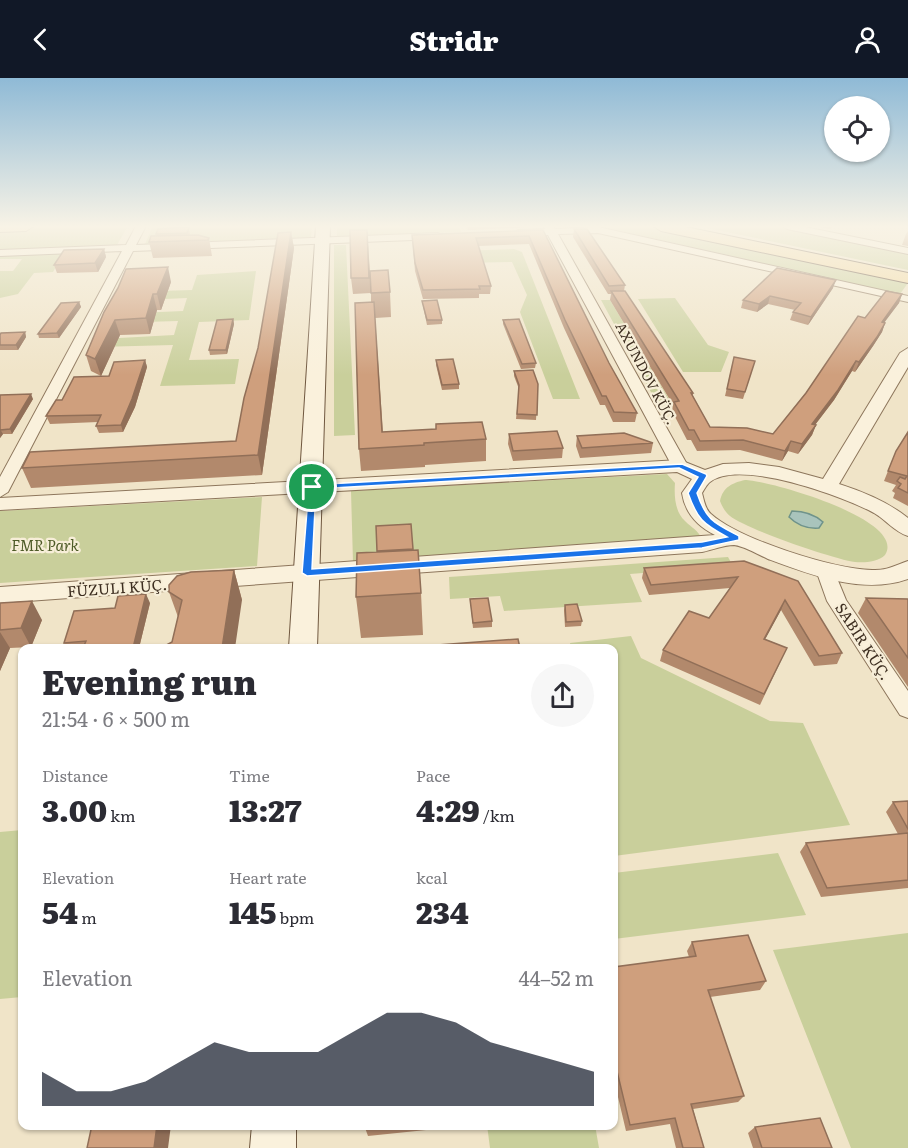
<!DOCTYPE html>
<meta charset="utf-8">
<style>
:root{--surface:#fff;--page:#f7f7f7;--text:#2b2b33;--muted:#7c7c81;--accent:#111827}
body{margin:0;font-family:Literata,serif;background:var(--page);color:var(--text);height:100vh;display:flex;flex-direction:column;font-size:22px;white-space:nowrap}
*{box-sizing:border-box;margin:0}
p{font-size:20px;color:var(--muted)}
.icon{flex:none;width:33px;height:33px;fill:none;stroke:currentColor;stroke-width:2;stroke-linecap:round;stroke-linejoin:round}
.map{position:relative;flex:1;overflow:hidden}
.side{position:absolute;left:18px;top:566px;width:600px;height:486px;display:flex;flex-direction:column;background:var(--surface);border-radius:12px;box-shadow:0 2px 4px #0004}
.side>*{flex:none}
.tools{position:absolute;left:824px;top:18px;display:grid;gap:12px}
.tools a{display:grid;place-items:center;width:66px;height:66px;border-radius:50%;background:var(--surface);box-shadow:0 2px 4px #0004;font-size:30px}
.pin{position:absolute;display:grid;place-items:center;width:51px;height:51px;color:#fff;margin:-26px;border:3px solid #fff;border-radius:50%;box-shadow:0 2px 6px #0007}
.round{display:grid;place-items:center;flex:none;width:63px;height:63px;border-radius:32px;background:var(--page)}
.headline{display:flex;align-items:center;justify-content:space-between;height:102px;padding:0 24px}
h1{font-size:33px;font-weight:800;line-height:45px}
.metrics{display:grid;grid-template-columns:repeat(3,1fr);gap:9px;height:102px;padding:6px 24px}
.metrics div{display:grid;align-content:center}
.metrics b{font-size:30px;font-weight:800}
.metrics small{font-size:16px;font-weight:400}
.metrics p{font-size:16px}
.chart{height:168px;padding:12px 24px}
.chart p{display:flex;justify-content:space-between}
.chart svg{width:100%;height:108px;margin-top:6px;fill:var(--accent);opacity:.7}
header{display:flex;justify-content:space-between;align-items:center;height:78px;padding:0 24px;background:var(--accent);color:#fff;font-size:27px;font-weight:800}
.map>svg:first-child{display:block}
.green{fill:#c9cf9b}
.water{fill:#a9c4bc;stroke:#6f938a;stroke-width:1.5}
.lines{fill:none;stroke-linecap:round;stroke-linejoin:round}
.minor-casing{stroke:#8d765c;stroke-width:2}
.tertiary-casing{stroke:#8d765c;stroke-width:2}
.secondary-casing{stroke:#6f573f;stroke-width:2}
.primary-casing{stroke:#5b4430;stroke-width:2}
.minor{fill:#faf1dc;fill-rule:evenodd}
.tertiary{fill:#faf1dc;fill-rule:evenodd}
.secondary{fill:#faf1dc;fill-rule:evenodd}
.primary{fill:#f3d9a0;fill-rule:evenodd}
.wall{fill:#b2896c}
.shaded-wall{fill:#916f58}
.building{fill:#cf9f7d;stroke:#916f58;stroke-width:1.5}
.route{fill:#1a73e8;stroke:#fff;stroke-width:1.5;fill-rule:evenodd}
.labels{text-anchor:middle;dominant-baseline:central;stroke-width:4.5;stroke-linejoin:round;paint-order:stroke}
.far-street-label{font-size:14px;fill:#3d2e20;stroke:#f7eed8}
.park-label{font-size:15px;font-style:italic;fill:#4d5a26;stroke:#f7eed8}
.street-label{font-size:15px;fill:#3d2e20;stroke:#f7eed8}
</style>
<header><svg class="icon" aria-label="back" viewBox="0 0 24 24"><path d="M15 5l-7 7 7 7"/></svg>Stridr<svg class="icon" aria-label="person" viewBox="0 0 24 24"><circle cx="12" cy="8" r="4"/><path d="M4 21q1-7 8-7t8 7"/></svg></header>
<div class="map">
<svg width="908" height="1070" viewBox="0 0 908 1070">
<rect width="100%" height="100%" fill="#f0e4c8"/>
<path class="green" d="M74 148H128L117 167 0 172V151Z
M153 148H312L311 160 145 166Z
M337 148H459L461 154 337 158Z
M598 148H650L908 205 900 216Z
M698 148H774L908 175V192Z
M334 167H346L355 357 334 358Z
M514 171 522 174 580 321H553L520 234 527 217 512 184 460 185 456 173Z
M64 175 53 194 34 195 18 216 0 220V193H13L22 181H0V178Z
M256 193 249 242 199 244 189 282 239 281 235 306 160 308 173 267 97 269 101 261 174 257 178 243 109 245 113 236 183 233 187 220 120 223 125 214 192 212 197 197Z
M675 220 708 267 729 274 721 294H683L638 221Z
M601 222H610L672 326 658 327Z
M667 396 675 405C674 418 675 434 685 443 692 450 698 452 702 461L353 484 351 413Z
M745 402C766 402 908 441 885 477 878 484 864 485 855 484 833 481 746 451 730 438 725 434 722 428 720 423 723 409 732 405 745 402Z
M262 419 257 488 0 505V433Z
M728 479 733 488 630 496 642 524 504 533 500 518 450 521 449 499Z
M631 558 641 580 770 643 803 645 850 747 614 778V570H571L570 565Z
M22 752V919L0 921V754Z
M778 775 806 837 614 861V795Z
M908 855V1070H851L773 872Z
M487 1047H595L599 1070H490Z"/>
<path class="water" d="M792 433C805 433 814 436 823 444L819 450C807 451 798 448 789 439Z"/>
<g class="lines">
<g class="minor-casing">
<path id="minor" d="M136 148H146L136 167 438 155 443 158 438 161 133 173 8 414 0 419V399L122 173 0 178V172L126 167Z
M543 148H553L555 151 598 149 908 218V224L598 155 558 156 688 388 680 393 672 388 548 157 518 158 513 155 518 152 545 151Z
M782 148H800L908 170V176L787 151Z
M825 486 832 488 846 522 908 613V640L900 637 827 523 816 492 818 488Z"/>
</g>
<g class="tertiary-casing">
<path id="tertiary" d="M908 270V289L839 406C864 414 888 424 908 440V458C895 454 886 442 874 435 845 419 739 380 710 404 707 406 704 412 702 415 704 422 705 431 711 436 740 462 834 491 872 492 886 493 896 487 908 483V501C863 517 811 497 768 481 759 477 744 468 734 467 724 467 712 472 702 474L0 525V509L715 457C697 448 685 435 682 415L692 401 677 394 0 432V420L680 382 705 392 723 386 749 385 779 389 823 401 900 275Z"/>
</g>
<g class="secondary-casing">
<path id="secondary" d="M316 148H330L317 570H289Z
M252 1047H296V1070H250Z"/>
</g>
<g class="primary-casing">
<path id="primary" d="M0 148H34L26 153 0 154Z
M653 148H681L908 195V205L661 153Z"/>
</g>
<use href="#minor" class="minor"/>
<use href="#tertiary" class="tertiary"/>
<use href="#secondary" class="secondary"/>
<use href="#primary" class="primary"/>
</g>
<path class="wall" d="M467 148H535V149L468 152Z
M812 148H833L830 151Z
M189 149 190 157 209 160 212 178 153 180 149 164 157 158 156 156Z
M574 151 625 207 624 213 693 315V318L710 349 773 356 865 240 902 216 899 225 884 244 885 245 882 254 873 268 855 294 852 293 834 322 815 347H816L812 357 798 376 788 373 782 383 740 372 697 373 691 362H687L672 333 673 327 610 222 611 216H608L573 159Z
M367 152 370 193 390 214 391 239 375 240 383 354 436 351V346L486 361V383L425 387V389L361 393 359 371 371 224V215L353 216 351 200Z
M543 152 609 285 637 335 635 344H613L605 327H600L564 250 529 166 478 168 491 208 490 216H479V220L423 221 415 193 412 157Z
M908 153V168L902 167 906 156Z
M291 154 294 170 262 397 31 410 22 390 236 363Z
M104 171 106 179 98 194 57 195 54 187Z
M171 204 161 232H157L150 256 120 257 101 298 91 293 86 277 104 234Z
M833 210 808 247 790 242 793 234 795 232 768 226 757 234 741 230 743 222Z
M422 223 442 242V246L427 247Z
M79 224 81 229 59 260H39L38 256Z
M233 241 234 246 227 276 210 277 209 272Z
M503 242 536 285 535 290 521 291 503 246Z
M25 254 26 259 18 272H0V257Z
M734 279 755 283 743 321 725 318Z
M145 282 147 289 135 329 123 354 99 355 96 348 98 344 50 346 46 338 62 322 109 298Z
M436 282 459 306V311L442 312 436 287Z
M514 293 538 306 536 342 516 341 519 311 514 298Z
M0 317 33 321 12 356H3L0 360Z
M908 354V428L893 420 895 415 892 413 896 407 884 403 896 373Z
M509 356 563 370 562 380 513 383 508 366Z
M577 358 653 365 651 375 580 380 576 368Z
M411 446 413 472 421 515 423 557 361 560 356 519 377 474 376 448Z
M744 483 842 575 837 586 814 588 781 532 765 561 787 570 760 627 660 583 663 572 709 540 730 510 649 517 642 500 644 490Z
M234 492 242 522 172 564 178 539 169 514Z
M866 520 908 521V609L858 535Z
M470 521 492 543V549L473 550Z
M0 525 42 542 31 569 10 570 0 593Z
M150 525 139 570H66L64 565 115 530Z
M565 527 582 543 581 548 565 549 564 532Z
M908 723V810L821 819 800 774 806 765 898 756 886 734 893 724Z
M692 864 766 903 760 912 710 919 744 1018 738 1024 693 1031 704 1070H676L670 1046 626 1053 614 1002V889L689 879 687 873Z
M364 1047H426V1052L368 1058Z
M755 1049 832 1070H753L748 1055Z"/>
<path class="shaded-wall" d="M291 154 294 170 262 397 258 377Z
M104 171 106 179 98 194 95 185Z
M168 189 171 204 161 232 157 216Z
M836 202 833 210 808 247 811 239Z
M153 216 157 232 150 256 146 240Z
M902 216 899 225 878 253 882 244Z
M770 218 768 226 757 234 759 226Z
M79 224 81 229 59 260 57 255Z
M233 241 234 246 227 276 226 272Z
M115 242 120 257 101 298 95 281Z
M885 245 882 254 873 268 855 294 859 284Z
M25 254 26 259 18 272 16 267Z
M145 282 147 289 135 329 123 354 121 347Z
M856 283 852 293 834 322 808 356 812 346Z
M31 316 33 321 12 356 10 351Z
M816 347 812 357 798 376 802 366Z
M0 351 3 356 0 360Z
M791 363 788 373 782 383 785 373Z
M234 492 242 522 235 570H222Z
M146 516 150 525 139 570H133Z
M785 522 781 532 760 571 764 561Z
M32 523 42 542 31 569 21 550Z
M0 554 10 570 0 593Z
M157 1047H171L168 1070H154Z"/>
<path class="building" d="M189 149 187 155 156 156 158 151Z
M574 151H587L625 207 609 208Z
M350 152H367L369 200H351Z
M543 152 609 285 637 335 614 334 606 318H602L565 242 529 158 476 160 491 208H479L480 211 423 212 415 185 412 157Z
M291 154 258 377 22 390 30 374 236 363 244 320 258 270 278 155Z
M198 157 209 160 208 162 149 164 151 158Z
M104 171 95 185 54 187 64 172Z
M168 189 157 216H153L146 240 115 242 95 281 86 277 104 234 118 210 126 191Z
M777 190 836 202 811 239 793 234 801 225 770 218 759 226 743 222Z
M388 192 390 214 371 215 370 193Z
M611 213H625L693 315H691L710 349 747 350 773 356 806 315 858 238 865 240 886 213 902 216 882 244 885 245 877 259 859 284 856 283 838 312 812 346 816 347 802 366 791 363 785 373 743 362 700 363 694 352H689L674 324 679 323Z
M437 222 442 242H427L422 223Z
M79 224 57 255 38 256 61 225Z
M374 224 382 354 436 351V346L482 344 486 361 424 365V367L359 371 355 225Z
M233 241 226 272H209L217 242Z
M519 241 536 285 522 286 503 242Z
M25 254 16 267H0V257L1 255Z
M734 279 755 283 745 314 727 311Z
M453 281 459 306 442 307 436 282Z
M145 282 132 321 121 347 96 348 101 337 46 338 56 322H62L74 299 109 298 114 284Z
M533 292 538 306 537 337 517 336 519 307 514 293Z
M31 316 10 351 0 352V317Z
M557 353 563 370 513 373 509 356Z
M908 354V415L898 410 901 406 897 403 900 399 905 401 907 398 888 393 896 373Z
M624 355 653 365 582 370 577 358Z
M411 446 413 471 377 473 376 448Z
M418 472 421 515 356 519 357 475Z
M744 483 798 503 842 575 819 578 785 522 764 561 787 570 764 616 663 572 689 533 709 540 738 499 651 507 644 490Z
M234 492 222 570H161L172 564 182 522 169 514V507L177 498 191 494Z
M146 516 133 570H83L86 563 64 565 74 533 115 530 118 518Z
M488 520 492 543 473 545 470 521Z
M866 520 908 521V580Z
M32 523 21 550 0 552V525Z
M577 526 582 543 566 544 565 527Z
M518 561 520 570H439L438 567Z
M908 723V751L893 724Z
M908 755V802L827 810 806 765Z
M748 857 766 903 708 912 744 1018 691 1026 704 1070H683L675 1040 630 1047 614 981V889L696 878 692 864Z
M820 1040 832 1070H762L755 1049Z
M92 1047H157L154 1070H87Z"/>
<linearGradient id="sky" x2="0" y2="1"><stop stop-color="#8fbad6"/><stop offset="0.5" stop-color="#f8f3e6"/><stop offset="1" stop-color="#f8f3e6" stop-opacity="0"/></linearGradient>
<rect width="908" height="297" fill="url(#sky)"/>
<path class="route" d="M682 386 706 396 707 398 697 415C706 442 714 445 739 458V462L702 470 307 498 302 495 309 407ZM679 390 698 399 688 415C697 441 703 446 727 459L702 464 312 491 316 411Z"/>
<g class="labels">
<g class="far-street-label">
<text transform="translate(647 295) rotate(62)">AXUNDOV KÜÇ.</text>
</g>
<g class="park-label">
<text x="45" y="466">FMR Park</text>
</g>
<g class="street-label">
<text transform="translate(117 509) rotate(-4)">FÜZULI KÜÇ.</text>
<text transform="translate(864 563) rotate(57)">SABIR KÜÇ.</text>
</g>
</g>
</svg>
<div class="tools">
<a><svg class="icon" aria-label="locate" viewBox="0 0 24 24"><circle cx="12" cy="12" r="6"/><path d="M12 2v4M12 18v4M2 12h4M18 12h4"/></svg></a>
</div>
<div class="pin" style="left:312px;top:409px;background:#1e9e55"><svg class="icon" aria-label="arrive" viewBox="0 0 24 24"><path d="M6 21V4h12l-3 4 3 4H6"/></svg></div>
<section class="side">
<div class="headline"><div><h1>Evening run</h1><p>21:54 · 6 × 500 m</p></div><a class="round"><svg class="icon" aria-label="share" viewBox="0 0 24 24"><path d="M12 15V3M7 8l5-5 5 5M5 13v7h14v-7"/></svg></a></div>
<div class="metrics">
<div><p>Distance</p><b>3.00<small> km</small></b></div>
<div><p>Time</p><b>13:27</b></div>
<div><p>Pace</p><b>4:29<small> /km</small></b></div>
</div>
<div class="metrics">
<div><p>Elevation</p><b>54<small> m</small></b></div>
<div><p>Heart rate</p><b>145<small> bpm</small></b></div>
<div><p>kcal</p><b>234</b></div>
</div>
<div class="chart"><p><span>Elevation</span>44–52 m</p>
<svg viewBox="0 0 160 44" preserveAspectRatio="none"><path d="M0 44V30L10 38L20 38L30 34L40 26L50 18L60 22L70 22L80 22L90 14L100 6L110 6L120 10L130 18L140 22L150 26L160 30V44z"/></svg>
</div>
</section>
</div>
